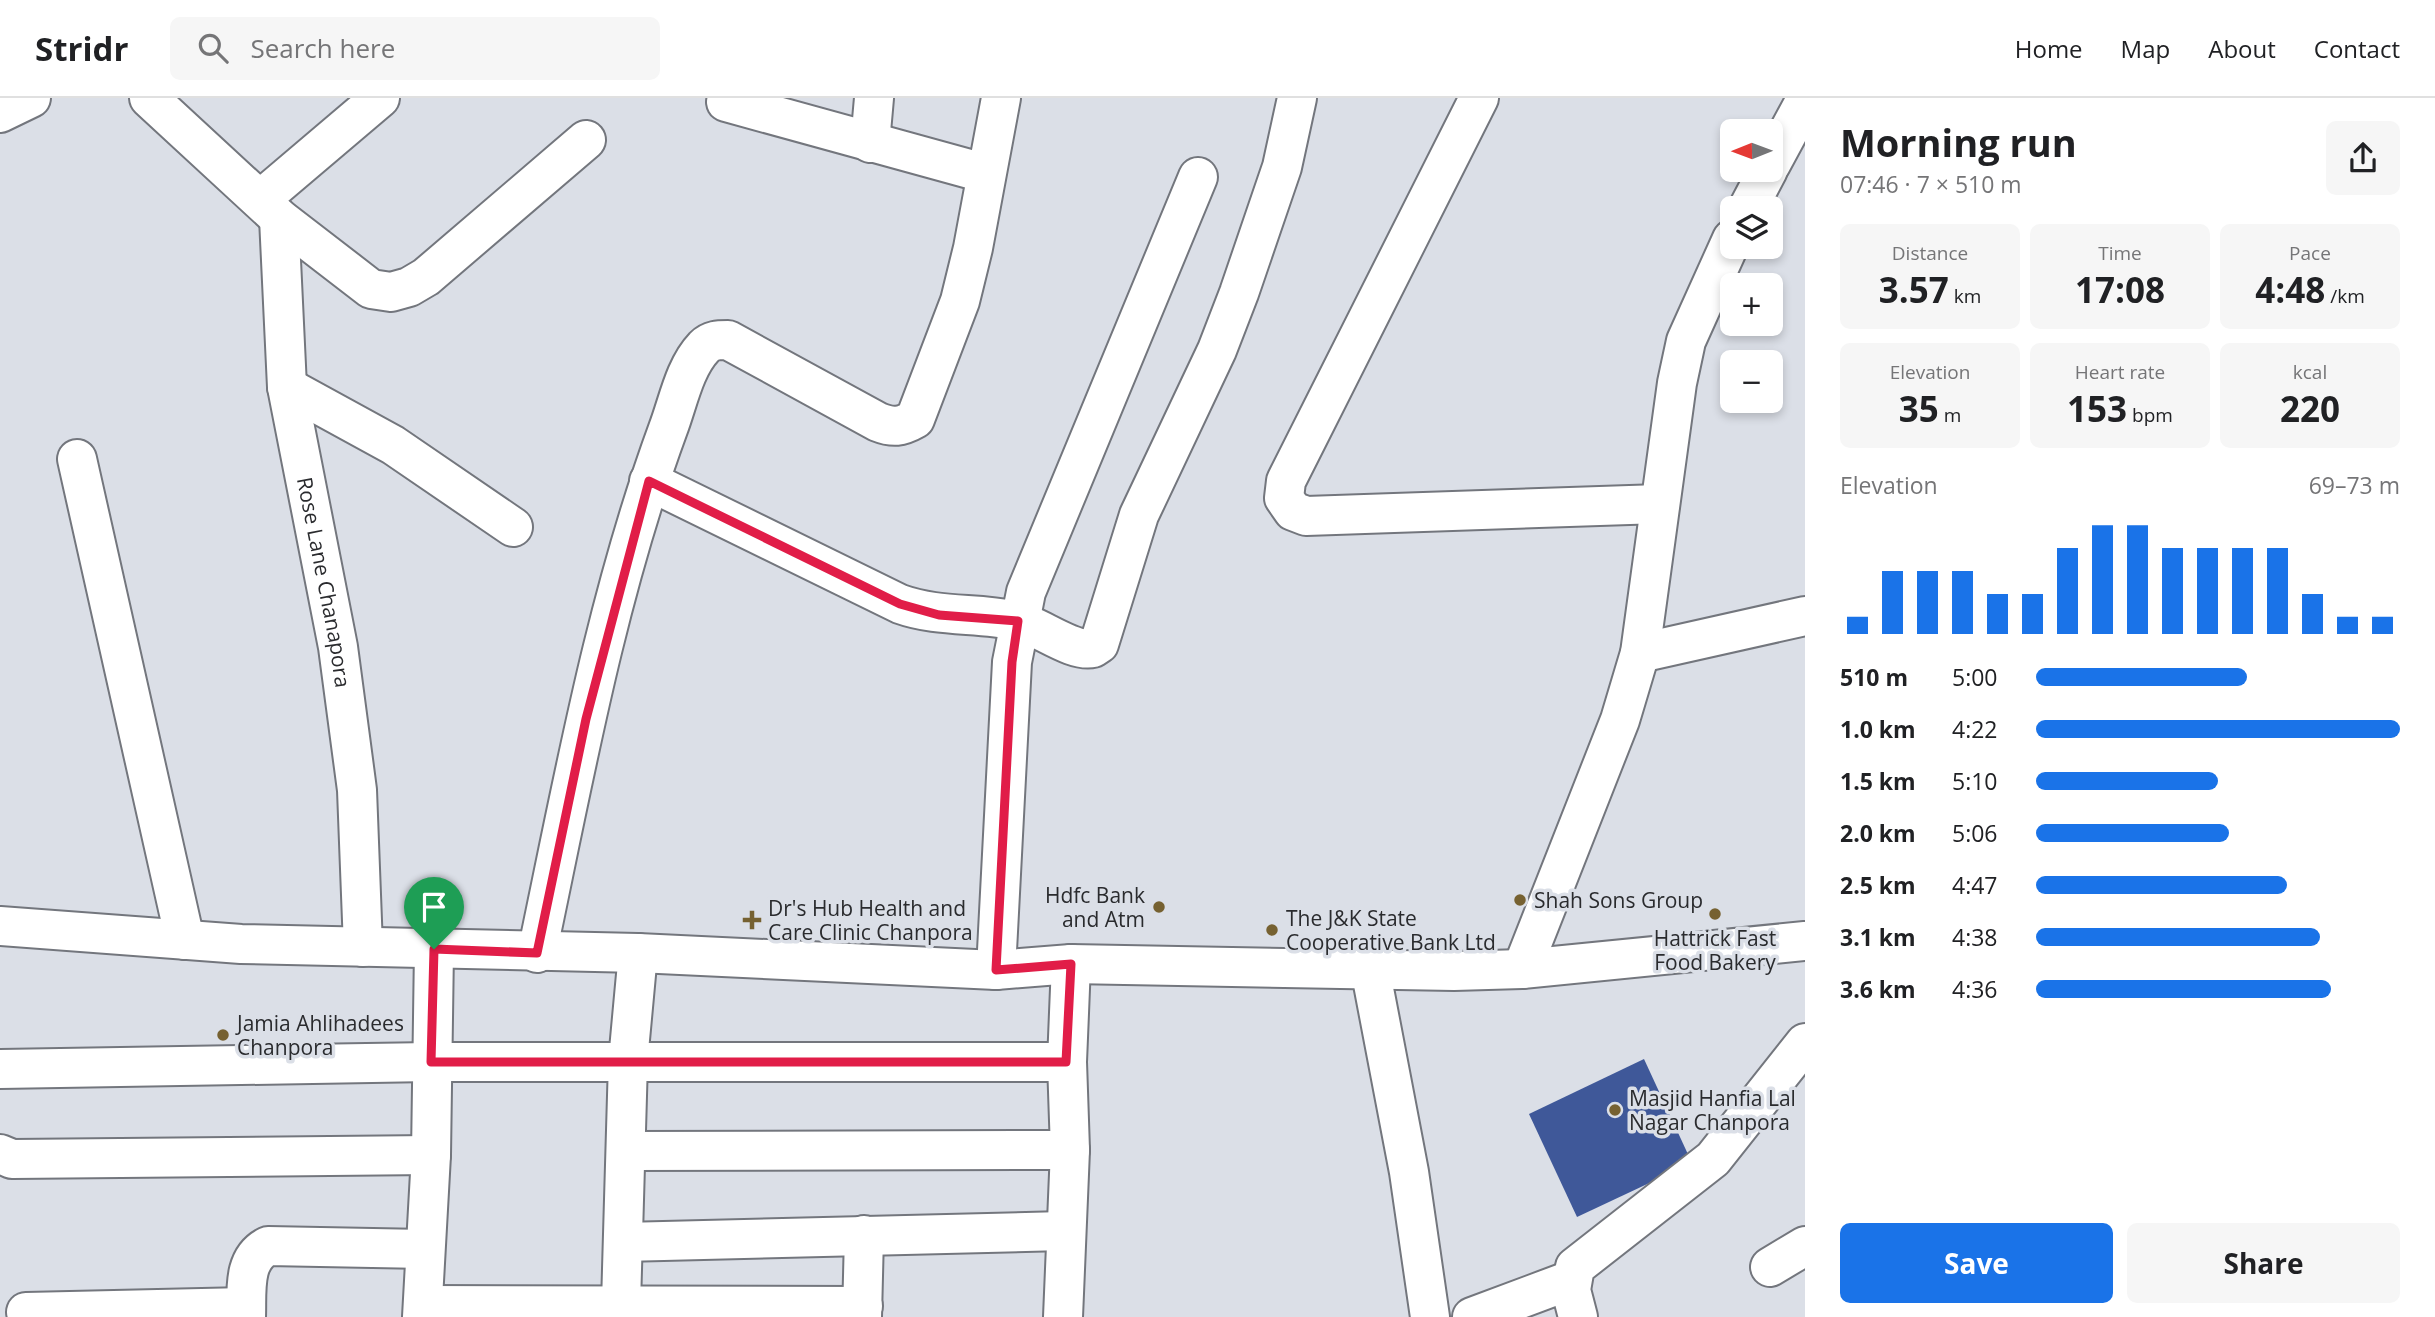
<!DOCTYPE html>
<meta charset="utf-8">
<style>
:root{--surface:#fff;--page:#f6f6f6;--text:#202124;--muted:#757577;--line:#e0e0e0;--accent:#1a73e8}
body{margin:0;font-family:"Open Sans",sans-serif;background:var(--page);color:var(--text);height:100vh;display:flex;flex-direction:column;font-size:26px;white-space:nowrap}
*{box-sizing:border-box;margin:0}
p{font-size:23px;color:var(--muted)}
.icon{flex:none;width:38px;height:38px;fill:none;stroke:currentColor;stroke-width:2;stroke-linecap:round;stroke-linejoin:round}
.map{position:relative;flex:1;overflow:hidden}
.side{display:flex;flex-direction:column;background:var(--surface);width:630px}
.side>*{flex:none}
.needle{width:46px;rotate:269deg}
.controls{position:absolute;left:1720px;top:21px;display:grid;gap:14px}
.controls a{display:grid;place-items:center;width:63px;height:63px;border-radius:10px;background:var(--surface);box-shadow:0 4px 10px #0003;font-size:35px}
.pin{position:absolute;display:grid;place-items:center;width:60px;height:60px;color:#fff;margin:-72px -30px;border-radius:50% 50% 50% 0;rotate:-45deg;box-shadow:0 0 7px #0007}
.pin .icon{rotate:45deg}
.round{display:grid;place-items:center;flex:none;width:74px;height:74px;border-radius:10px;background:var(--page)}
.headline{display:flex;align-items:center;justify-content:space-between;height:119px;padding:0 35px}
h1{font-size:38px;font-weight:700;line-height:52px}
.metrics{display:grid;grid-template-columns:repeat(3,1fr);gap:10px;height:119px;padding:7px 35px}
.metrics div{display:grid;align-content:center;border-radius:10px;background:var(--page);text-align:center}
.metrics b{font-size:35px;font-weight:700}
.metrics small{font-size:19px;font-weight:400}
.metrics p{font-size:19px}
.chart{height:196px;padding:14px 35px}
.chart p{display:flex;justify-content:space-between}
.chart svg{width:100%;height:126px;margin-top:7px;stroke:var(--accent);stroke-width:6}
.button{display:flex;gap:14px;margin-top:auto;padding:14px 35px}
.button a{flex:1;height:80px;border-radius:10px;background:var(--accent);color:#fff;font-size:28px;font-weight:700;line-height:80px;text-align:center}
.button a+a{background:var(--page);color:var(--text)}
ul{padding:0 35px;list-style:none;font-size:23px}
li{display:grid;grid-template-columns:112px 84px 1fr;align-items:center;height:52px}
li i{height:18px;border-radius:9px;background:var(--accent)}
header{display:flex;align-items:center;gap:42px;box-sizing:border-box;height:98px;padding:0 35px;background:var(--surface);border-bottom:2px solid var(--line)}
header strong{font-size:33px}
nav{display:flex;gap:38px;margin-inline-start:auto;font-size:24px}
.search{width:490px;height:63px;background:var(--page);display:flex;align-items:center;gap:18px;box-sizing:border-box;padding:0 24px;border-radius:10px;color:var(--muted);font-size:26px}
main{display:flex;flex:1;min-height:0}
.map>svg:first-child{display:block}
.building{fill:#3f5899}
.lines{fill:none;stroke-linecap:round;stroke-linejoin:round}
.minor-casing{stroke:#73767d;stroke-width:42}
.major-casing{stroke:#73767d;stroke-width:42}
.minor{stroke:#fff;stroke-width:38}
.major{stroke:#fff;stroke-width:38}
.route-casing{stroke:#fff;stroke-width:14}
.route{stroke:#e11d48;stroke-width:9}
.poi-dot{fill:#766131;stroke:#dbdfe7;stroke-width:2.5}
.labels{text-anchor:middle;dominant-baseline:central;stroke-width:7;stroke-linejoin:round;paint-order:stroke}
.street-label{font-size:21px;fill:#2a2b2e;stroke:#dbdfe7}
.poi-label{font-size:21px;fill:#2a2b2e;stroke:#dbdfe7;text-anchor:start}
</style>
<header>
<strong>Stridr</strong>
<div class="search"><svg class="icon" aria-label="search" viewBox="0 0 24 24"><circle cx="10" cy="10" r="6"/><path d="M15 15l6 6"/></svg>Search here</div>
<nav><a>Home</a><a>Map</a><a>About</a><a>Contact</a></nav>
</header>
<main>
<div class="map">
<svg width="1805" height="1219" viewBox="0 0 1805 1219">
<rect width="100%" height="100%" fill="#dbdfe7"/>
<path class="building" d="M1644 961 1692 1065 1577 1119 1529 1016Z"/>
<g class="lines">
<g class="minor-casing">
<g id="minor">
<path d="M149 0 279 120 371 191 391 194 409 189 426 179 586 42"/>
<path d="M1479 0 1286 383 1284 400 1293 413 1306 418 1660 406"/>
<path d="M726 4 984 75"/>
<path d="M0 15 31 0"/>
<path d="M870 45 874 0"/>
<path d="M1771 66 1805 3"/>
<path d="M261 101 380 0"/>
<path d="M1748 110 1768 72"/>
<path id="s1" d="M279 120 287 289 338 549 357 692 363 849"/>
<path d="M287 289 393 347 513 429"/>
<path d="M77 361 185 842"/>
<path d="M649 383 900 506C939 520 978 514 1018 523 1039 528 1073 555 1093 550L1099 546 1139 417 1217 252 1239 195 1282 69 1297 0"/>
<path d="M1640 555 1805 518"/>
<path d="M537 855C574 679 606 500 668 331 678 305 684 270 704 249 711 242 718 242 728 242L878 324C893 330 901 329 915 321L960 203 973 150 1001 0"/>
<path d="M1370 870 1409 1074 1430 1219"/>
<path d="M1522 871 1620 622 1640 555 1677 285 1686 243 1732 141"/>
<path d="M996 872 1012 564 1026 494 1198 79"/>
<path d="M0 971 431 964H1067"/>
<path d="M626 1053 1070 1052"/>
<path d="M0 1056 12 1061 431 1057"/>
<path d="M623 1144 1064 1133"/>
<path d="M1770 1169 1805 1148"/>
<path d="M621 1206 628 963 638 855"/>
<path d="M423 1207 863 1208"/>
<path d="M26 1214 246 1209"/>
<path d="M246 1219C247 1193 242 1161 268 1148L425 1151"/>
<path d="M422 1219 431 1057 434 851"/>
<path d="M862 1219 864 1137"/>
<path d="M1063 1219 1070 1052 1067 964 1071 866"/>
<path d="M1472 1219 1571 1182"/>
<path d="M1578 1219 1571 1192 1575 1169 1713 1061 1805 945"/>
</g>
</g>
<g class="major-casing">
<path id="major" d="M0 828 241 846 638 855 996 872 1071 866 1454 873 1522 871 1805 843"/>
</g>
<use href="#minor" class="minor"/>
<use href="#major" class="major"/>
</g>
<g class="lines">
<g class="route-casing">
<path id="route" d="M649 383 900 506 939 517 1018 523 1012 564 996 872 1071 866 1066 964H431L434 851 537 855 586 621Z"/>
</g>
<use href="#route" class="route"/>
</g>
<g class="poi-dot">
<circle cx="1520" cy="802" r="7"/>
<circle cx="1159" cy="809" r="7"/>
<circle cx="1715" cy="816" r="7"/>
<path d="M748.5 811.5h7v7h7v7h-7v7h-7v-7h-7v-7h7z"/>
<circle cx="1272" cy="832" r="7"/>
<circle cx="223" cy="937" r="7"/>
<circle cx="1615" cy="1012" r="7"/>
</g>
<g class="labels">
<g class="street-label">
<text stroke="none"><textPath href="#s1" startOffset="368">Rose Lane Chanapora</textPath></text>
</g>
<g class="poi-label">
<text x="1145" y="797" text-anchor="end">Hdfc Bank<tspan x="1145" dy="24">and Atm</tspan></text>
<text x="1534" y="802">Shah Sons Group</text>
<text x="768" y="810">Dr's Hub Health and<tspan x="768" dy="24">Care Clinic Chanpora</tspan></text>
<text x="1286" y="820">The J&amp;K State<tspan x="1286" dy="24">Cooperative Bank Ltd</tspan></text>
<text x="1715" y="840" text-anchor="middle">Hattrick Fast<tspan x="1715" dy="24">Food Bakery</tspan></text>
<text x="237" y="925">Jamia Ahlihadees<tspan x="237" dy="24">Chanpora</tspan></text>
<text x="1629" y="1000">Masjid Hanfia Lal<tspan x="1629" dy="24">Nagar Chanpora</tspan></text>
</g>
</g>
</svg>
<div class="controls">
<a><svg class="needle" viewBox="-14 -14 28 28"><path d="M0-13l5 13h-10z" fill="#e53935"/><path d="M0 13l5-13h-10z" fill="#757577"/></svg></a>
<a><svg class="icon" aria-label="layers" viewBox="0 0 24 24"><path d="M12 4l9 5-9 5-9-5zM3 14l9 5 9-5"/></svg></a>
<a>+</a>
<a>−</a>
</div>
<div class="pin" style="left:434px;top:851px;background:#1e9e55"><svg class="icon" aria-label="arrive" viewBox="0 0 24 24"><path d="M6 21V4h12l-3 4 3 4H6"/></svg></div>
</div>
<section class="side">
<div class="headline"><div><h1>Morning run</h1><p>07:46 · 7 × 510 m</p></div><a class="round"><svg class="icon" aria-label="share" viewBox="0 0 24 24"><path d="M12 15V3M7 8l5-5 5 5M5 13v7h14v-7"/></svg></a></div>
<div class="metrics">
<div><p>Distance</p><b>3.57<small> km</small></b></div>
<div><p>Time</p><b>17:08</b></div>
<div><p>Pace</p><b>4:48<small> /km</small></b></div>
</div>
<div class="metrics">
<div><p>Elevation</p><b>35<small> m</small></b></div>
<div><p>Heart rate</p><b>153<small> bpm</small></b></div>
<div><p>kcal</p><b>220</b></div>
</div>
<div class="chart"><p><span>Elevation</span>69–73 m</p>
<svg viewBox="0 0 160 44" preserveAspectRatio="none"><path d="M5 44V38M15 44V22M25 44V22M35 44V22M45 44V30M55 44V30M65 44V14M75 44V6M85 44V6M95 44V14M105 44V14M115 44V14M125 44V14M135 44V30M145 44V38M155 44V38"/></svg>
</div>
<ul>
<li><b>510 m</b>5:00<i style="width:58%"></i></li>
<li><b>1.0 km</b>4:22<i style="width:100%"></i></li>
<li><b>1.5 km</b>5:10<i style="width:50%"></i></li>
<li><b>2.0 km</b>5:06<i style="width:53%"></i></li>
<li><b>2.5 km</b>4:47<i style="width:69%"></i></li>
<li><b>3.1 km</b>4:38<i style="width:78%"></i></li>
<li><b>3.6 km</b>4:36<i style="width:81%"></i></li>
</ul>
<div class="button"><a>Save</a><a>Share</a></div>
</section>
</main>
